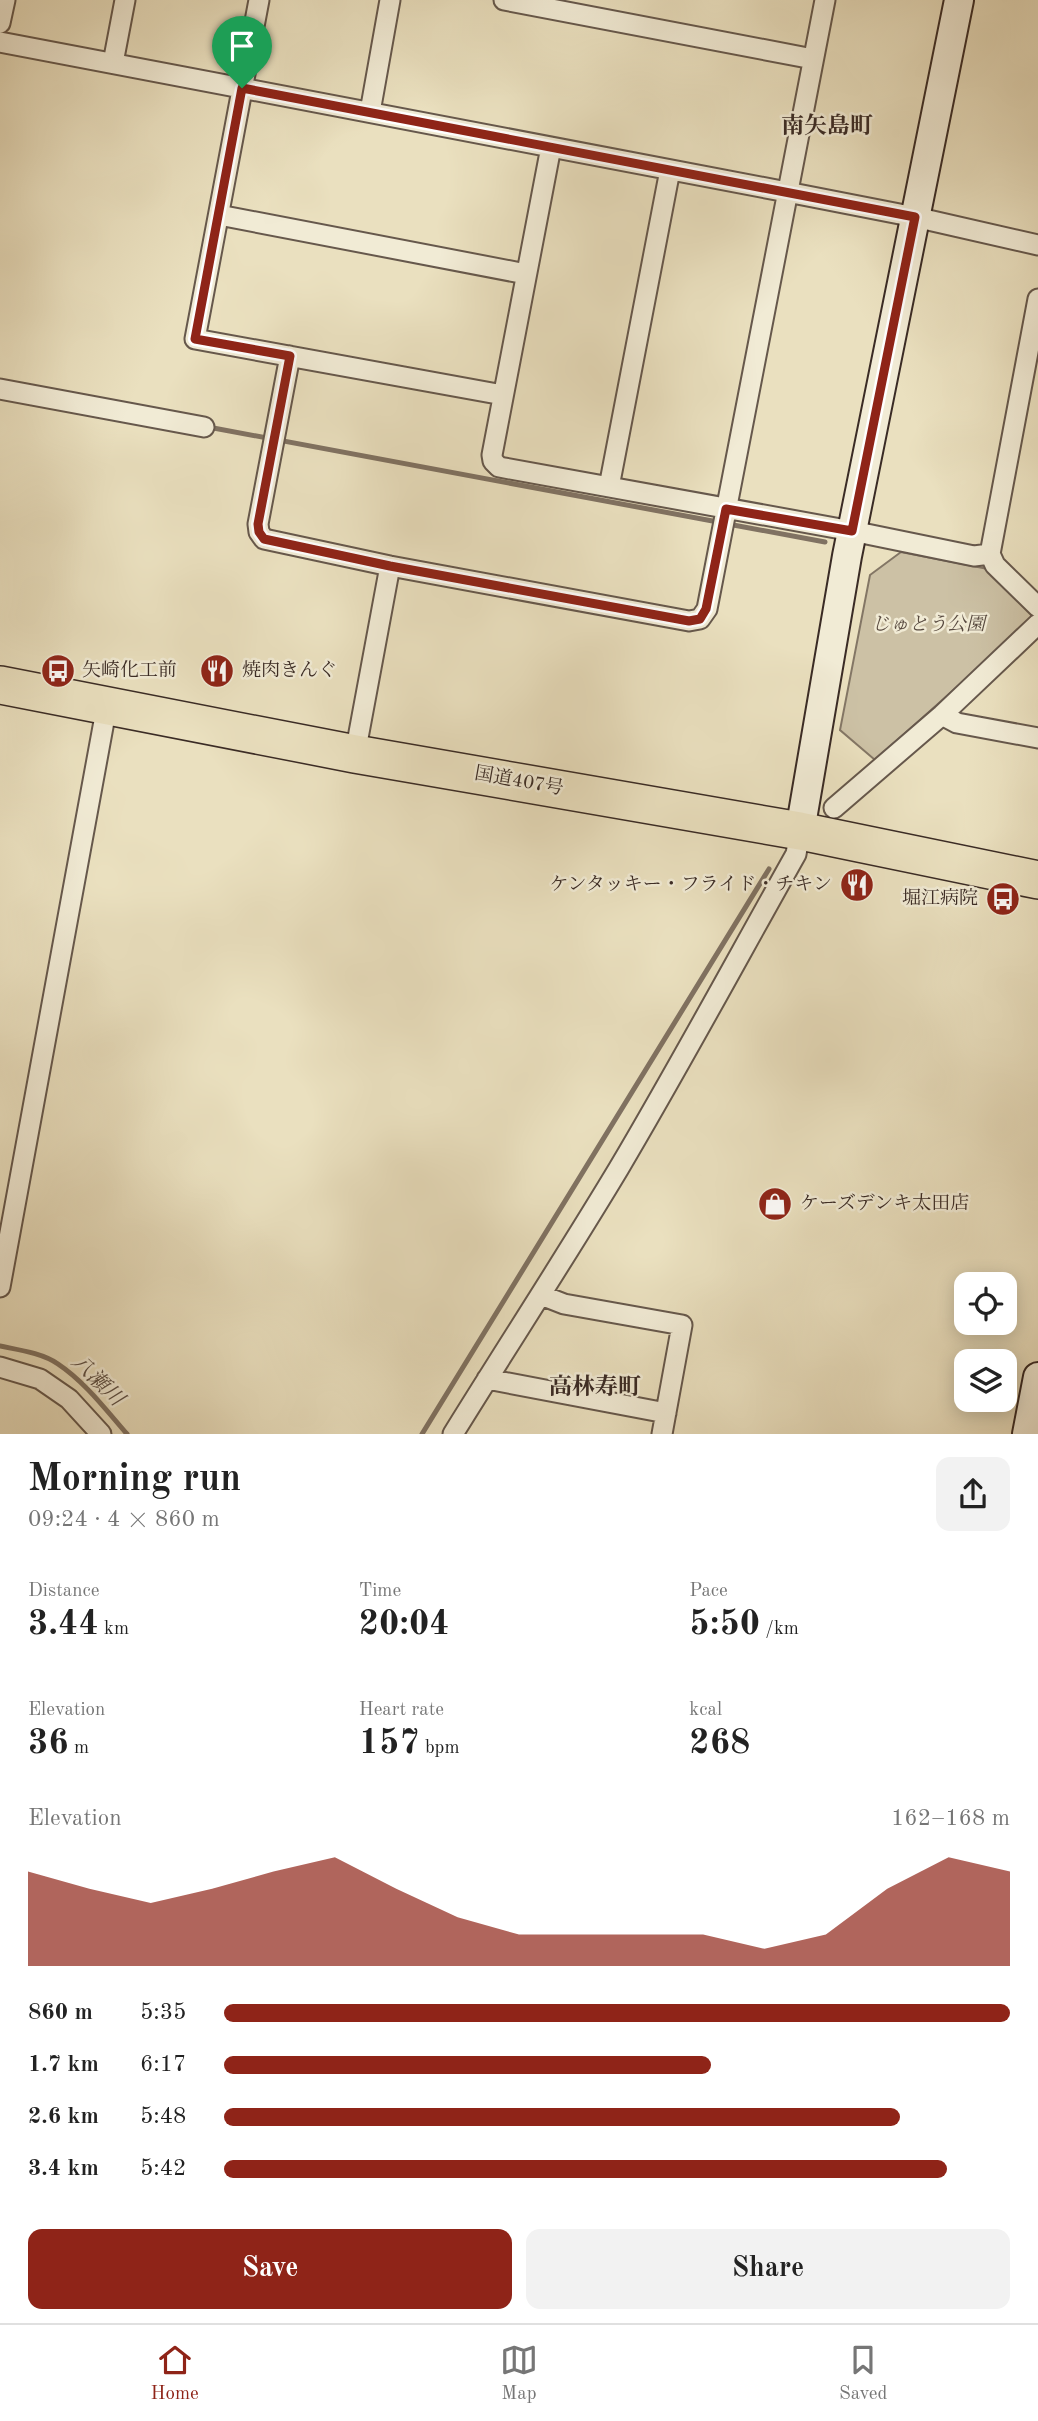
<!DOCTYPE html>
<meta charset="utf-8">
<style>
:root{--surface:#fff;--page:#f2f2f2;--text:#222;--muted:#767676;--line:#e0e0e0;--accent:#8f2418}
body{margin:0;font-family:"Old Standard TT","Noto Serif JP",serif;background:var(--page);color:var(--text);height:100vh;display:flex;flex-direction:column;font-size:26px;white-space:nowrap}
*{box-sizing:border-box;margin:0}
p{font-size:23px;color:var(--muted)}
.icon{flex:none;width:38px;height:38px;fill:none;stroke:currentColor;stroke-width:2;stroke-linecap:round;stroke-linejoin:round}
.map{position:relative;height:1434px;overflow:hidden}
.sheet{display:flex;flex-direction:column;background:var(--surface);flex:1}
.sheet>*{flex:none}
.buttons{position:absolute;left:954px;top:1272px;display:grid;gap:14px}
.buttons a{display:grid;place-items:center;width:63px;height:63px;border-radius:14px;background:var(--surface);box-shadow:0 4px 18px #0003;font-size:35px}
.pin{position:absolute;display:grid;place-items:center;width:60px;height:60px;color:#fff;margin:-72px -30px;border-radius:50% 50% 50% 0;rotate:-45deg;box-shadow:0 0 7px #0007}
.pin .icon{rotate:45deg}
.round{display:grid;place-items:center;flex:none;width:74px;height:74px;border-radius:14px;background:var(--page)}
.summary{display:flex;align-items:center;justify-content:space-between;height:119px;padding:0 28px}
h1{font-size:38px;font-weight:700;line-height:52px}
.figures{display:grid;grid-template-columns:repeat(3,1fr);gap:10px;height:119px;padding:7px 28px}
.figures div{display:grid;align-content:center}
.figures b{font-size:35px;font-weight:700}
.figures small{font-size:19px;font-weight:400}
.figures p{font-size:19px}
.chart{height:196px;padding:14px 28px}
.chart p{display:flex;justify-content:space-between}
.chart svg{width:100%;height:126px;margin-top:7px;fill:var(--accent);opacity:.7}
.cta{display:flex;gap:14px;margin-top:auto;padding:14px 28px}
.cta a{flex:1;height:80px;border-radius:14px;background:var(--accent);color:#fff;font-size:28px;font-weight:700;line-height:80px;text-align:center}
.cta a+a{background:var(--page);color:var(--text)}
ul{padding:0 28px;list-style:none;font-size:23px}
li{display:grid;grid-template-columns:112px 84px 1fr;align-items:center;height:52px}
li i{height:18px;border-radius:9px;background:var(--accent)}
.dock{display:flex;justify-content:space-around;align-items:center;height:98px;border-top:2px solid var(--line);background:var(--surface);font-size:19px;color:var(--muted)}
.dock a{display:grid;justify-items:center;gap:4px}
.dock .active{color:var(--accent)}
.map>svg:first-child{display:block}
.green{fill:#ccc1a5;stroke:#837665;stroke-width:2}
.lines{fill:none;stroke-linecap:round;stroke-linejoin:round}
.stream{stroke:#807262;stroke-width:5}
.street-casing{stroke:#66584c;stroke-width:23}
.secondary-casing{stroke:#3a2b25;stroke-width:32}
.highway-casing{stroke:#3a2b25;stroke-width:40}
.street{stroke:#f1ebd5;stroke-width:19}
.secondary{stroke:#f1ebd5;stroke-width:28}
.highway{stroke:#eae0bf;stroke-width:37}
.route-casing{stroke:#fff;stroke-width:14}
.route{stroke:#8f2418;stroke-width:9}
.labels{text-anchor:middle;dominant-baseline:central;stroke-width:5;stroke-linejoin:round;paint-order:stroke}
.park-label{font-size:19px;font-style:italic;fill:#57493f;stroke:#f1ebd5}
.poi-label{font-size:19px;fill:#3a2b25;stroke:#f1ebd5;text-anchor:start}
.street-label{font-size:19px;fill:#3a2b25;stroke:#f1ebd5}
.water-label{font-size:21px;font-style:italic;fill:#5d4f44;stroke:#f1ebd5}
.quarter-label{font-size:23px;font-weight:bold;fill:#3a2b25;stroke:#f1ebd5}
</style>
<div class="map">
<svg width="1038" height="1434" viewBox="0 0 1038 1434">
<rect width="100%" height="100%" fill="#eae0bf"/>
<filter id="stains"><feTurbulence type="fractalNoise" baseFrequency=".00286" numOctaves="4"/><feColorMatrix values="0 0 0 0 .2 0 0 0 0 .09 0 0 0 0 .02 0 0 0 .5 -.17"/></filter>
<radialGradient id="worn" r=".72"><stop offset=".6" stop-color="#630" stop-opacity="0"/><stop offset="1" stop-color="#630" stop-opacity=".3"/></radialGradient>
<path class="green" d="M901 552 988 569 1031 614V621L875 760 840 730 870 575Z"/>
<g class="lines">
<path class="stream" d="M208 427 718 522
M728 524 825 542
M0 1346C19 1350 42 1353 58 1364 85 1382 106 1410 127 1434
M422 1434 769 869"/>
<g class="street-casing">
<path id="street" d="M259 0 195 339 503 395
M504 0 813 59
M0 23 5 0
M0 42 787 192 915 217 1038 245
M113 63 125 0
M370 112 390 0
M551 147 492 455 493 461 499 467 852 531 974 556 990 554
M219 215 526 274
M1038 299 990 554 995 565 1038 607
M290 356 258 524 259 532 264 539 390 566 689 621 700 619 707 609 825 0
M0 389 204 427
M609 487 670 170
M942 715 957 723 1038 738
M355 754 390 566
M834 808 942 715 1038 624
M0 1287 107 705
M541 1295 564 1304 682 1325 662 1434
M0 1367 40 1379 69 1399 101 1434
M487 1379 666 1413
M453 1434C508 1345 565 1258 619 1168 680 1065 737 959 796 854L800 831"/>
</g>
<g class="secondary-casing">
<path id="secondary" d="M800 831 847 556 959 0
M1027 1434 1038 1377"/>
</g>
<g class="highway-casing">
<path id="highway" d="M0 685 355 754 800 831 1038 880"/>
</g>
<use href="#street" class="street"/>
<use href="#secondary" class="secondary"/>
<use href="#highway" class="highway"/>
</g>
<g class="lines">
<g class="route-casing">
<path id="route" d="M242 88 915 217 852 531 726 509 706 609 700 619 689 621 390 566 264 539 259 532 258 524 290 356 195 339Z"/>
</g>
<use href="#route" class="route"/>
</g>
<defs>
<g id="bus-disc" transform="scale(1.75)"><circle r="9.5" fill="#8f2418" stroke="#f1ebd5"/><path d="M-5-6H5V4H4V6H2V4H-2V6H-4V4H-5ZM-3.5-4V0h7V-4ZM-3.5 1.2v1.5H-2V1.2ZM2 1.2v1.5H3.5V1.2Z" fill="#fff"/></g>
<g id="restaurant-disc" transform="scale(1.75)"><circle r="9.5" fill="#8f2418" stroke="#f1ebd5"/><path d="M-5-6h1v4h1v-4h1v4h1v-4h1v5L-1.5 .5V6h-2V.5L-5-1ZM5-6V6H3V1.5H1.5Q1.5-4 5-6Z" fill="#fff"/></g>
<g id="shop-disc" transform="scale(1.75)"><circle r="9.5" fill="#8f2418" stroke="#f1ebd5"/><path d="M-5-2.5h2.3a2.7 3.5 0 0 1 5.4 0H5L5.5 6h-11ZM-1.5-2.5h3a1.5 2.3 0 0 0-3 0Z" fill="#fff"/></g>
</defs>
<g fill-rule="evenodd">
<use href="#bus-disc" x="58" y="671"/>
<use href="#restaurant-disc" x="217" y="671"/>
<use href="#restaurant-disc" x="857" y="885"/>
<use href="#bus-disc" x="1003" y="899"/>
<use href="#shop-disc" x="775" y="1204"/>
</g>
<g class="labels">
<g class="park-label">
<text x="928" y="625">じゅとう公園</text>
</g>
<g class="poi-label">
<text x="82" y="671">矢崎化工前</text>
<text x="242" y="671">焼肉きんぐ</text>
<text x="832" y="885" text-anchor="end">ケンタッキー・フライド・チキン</text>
<text x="978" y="899" text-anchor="end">堀江病院</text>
<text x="800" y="1204">ケーズデンキ太田店</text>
</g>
<g class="street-label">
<text transform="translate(519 782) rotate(10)">国道407号</text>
</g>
<g class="water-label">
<text transform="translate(97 1381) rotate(44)">八瀬川</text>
</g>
<g class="quarter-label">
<text x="827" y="126">南矢島町</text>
<text x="595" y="1387">高林寿町</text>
</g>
</g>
<rect width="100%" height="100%" filter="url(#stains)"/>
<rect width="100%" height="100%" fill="url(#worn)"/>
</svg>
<div class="buttons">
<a><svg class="icon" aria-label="locate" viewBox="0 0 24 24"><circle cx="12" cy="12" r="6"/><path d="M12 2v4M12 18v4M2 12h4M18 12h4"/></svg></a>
<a><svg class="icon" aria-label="layers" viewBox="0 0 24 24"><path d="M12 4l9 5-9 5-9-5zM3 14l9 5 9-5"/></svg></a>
</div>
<div class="pin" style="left:242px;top:88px;background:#1e9e55"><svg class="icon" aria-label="arrive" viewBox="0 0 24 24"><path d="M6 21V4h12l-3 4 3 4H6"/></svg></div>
</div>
<section class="sheet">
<div class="summary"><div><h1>Morning run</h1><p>09:24 · 4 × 860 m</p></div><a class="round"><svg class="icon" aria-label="share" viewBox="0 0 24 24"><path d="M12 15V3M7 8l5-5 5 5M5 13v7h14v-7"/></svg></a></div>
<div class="figures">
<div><p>Distance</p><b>3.44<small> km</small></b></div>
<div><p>Time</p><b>20:04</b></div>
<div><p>Pace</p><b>5:50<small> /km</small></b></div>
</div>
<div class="figures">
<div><p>Elevation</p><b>36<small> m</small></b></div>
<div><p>Heart rate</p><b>157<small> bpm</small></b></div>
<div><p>kcal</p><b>268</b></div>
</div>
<div class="chart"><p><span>Elevation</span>162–168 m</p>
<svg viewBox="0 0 160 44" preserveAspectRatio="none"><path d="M0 44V11L10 17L20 22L30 17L40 11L50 6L60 17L70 27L80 33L90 33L100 33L110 33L120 38L130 33L140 17L150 6L160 11V44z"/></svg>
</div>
<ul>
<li><b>860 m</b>5:35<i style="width:100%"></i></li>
<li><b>1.7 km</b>6:17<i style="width:62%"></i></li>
<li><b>2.6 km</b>5:48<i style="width:86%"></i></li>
<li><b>3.4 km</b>5:42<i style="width:92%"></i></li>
</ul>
<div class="cta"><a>Save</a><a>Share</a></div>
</section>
<nav class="dock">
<a class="active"><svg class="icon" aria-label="home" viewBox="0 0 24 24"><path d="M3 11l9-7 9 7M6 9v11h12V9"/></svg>Home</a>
<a><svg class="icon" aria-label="map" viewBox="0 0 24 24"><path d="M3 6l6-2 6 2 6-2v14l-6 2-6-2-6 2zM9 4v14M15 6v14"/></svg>Map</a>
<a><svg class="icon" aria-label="saved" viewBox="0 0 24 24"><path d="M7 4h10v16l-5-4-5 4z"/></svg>Saved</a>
</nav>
